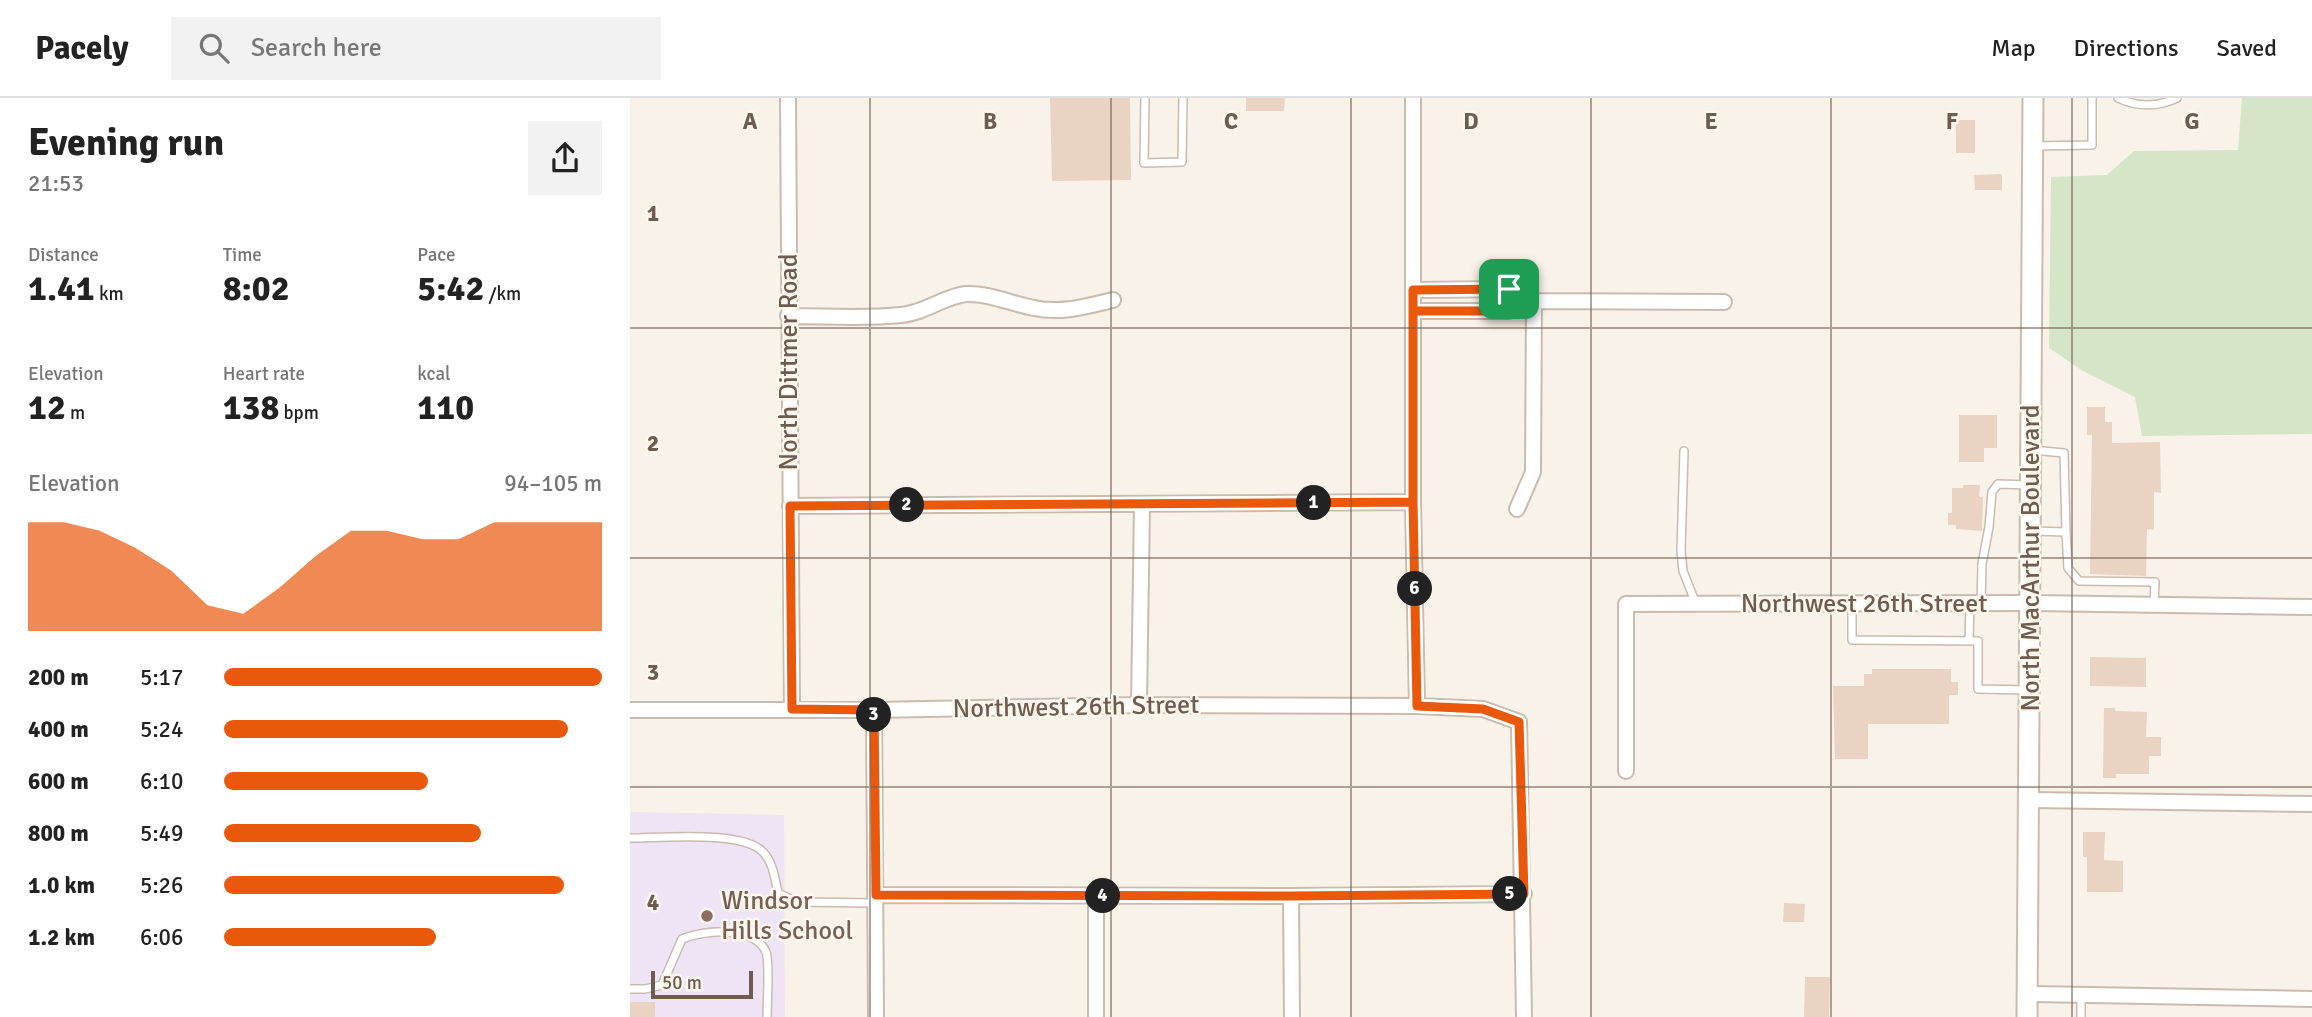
<!DOCTYPE html>
<meta charset="utf-8">
<style>
:root{--surface:#fff;--page:#f2f2f2;--text:#222;--muted:#767676;--line:#e0e0e0;--accent:#ea580c}
body{margin:0;font-family:Signika,sans-serif;background:var(--page);color:var(--text);height:100vh;display:flex;flex-direction:column;font-size:26px;white-space:nowrap}
*{box-sizing:border-box;margin:0}
p{font-size:23px;color:var(--muted)}
.icon{flex:none;width:38px;height:38px;fill:none;stroke:currentColor;stroke-width:2;stroke-linecap:round;stroke-linejoin:round}
.map{position:relative;flex:1;overflow:hidden}
.drawer{display:flex;flex-direction:column;background:var(--surface);width:630px}
.drawer>*{flex:none}
.scale{position:absolute;left:21px;bottom:18px;width:102px;box-sizing:border-box;padding-left:7px;border:4px solid #705b4f;border-top:0;font-size:19px;line-height:24px;white-space:nowrap;color:#705b4f;-webkit-text-stroke:5px #fdf7ee;paint-order:stroke}
.pin{position:absolute;display:grid;place-items:center;width:60px;height:60px;color:#fff;margin:-30px;border-radius:14px;box-shadow:0 4px 10px #0006}
.km{position:absolute;width:35px;height:35px;margin:-18px;border-radius:50%;background:#222;color:#fff;font-size:19px;line-height:35px;text-align:center}
.round{display:grid;place-items:center;flex:none;width:74px;height:74px;border-radius:0px;background:var(--page)}
.head{display:flex;align-items:center;justify-content:space-between;height:119px;padding:0 28px}
h1{font-size:38px;font-weight:700;line-height:52px}
.metrics{display:grid;grid-template-columns:repeat(3,1fr);gap:10px;height:119px;padding:7px 28px}
.metrics div{display:grid;align-content:center}
.metrics b{font-size:35px;font-weight:700}
.metrics small{font-size:19px;font-weight:400}
.metrics p{font-size:19px}
.chart{height:196px;padding:14px 28px}
.chart p{display:flex;justify-content:space-between}
.chart svg{width:100%;height:126px;margin-top:7px;fill:var(--accent);opacity:.7}
ul{padding:0 28px;list-style:none;font-size:23px}
li{display:grid;grid-template-columns:112px 84px 1fr;align-items:center;height:52px}
li i{height:18px;border-radius:9px;background:var(--accent)}
header{display:flex;align-items:center;gap:42px;box-sizing:border-box;height:98px;padding:0 35px;background:var(--surface);border-bottom:2px solid var(--line)}
header strong{font-size:33px}
nav{display:flex;gap:38px;margin-inline-start:auto;font-size:24px}
.search{width:490px;height:63px;background:var(--page);display:flex;align-items:center;gap:18px;box-sizing:border-box;padding:0 24px;border-radius:0px;color:var(--muted);font-size:26px}
main{display:flex;flex:1;min-height:0}
.map>svg:first-child{display:block}
.education{fill:#efe4f6}
.green{fill:#d4e5c8}
.building{fill:#ebd3c3}
.lines{fill:none;stroke-linecap:round;stroke-linejoin:round}
.lane-casing{stroke:#cabbaf;stroke-width:10}
.street-casing{stroke:#cabbaf;stroke-width:18}
.secondary-casing{stroke:#ccbbad;stroke-width:23}
.lane{stroke:#fff;stroke-width:7}
.street{stroke:#fff;stroke-width:14}
.secondary{stroke:#fff;stroke-width:19}
.route-casing{stroke:#fff;stroke-width:14}
.route{stroke:#ea580c;stroke-width:9}
.grid{fill:none;stroke:#705b4f;stroke-width:2;stroke-opacity:0.55}
.education-dot{fill:#8d6e63;stroke:#fdf7ee;stroke-width:2.5}
.labels{text-anchor:middle;dominant-baseline:central;stroke-width:5;stroke-linejoin:round;paint-order:stroke}
.street-label{font-size:26px;fill:#705b4f;stroke:#fdf7ee}
.education-label{font-size:26px;fill:#785e54;stroke:#fdf7ee;text-anchor:start}
.grid-label{font-size:23px;text-anchor:middle;font-weight:bold;fill:#705b4f;stroke:#fdf7ee;stroke-width:5;stroke-linejoin:round;paint-order:stroke}
</style>
<header>
<strong>Pacely</strong>
<div class="search"><svg class="icon" aria-label="search" viewBox="0 0 24 24"><circle cx="10" cy="10" r="6"/><path d="M15 15l6 6"/></svg>Search here</div>
<nav><a>Map</a><a>Directions</a><a>Saved</a></nav>
</header>
<main>
<section class="drawer">
<div class="head"><div><h1>Evening run</h1><p>21:53</p></div><a class="round"><svg class="icon" aria-label="share" viewBox="0 0 24 24"><path d="M12 15V3M7 8l5-5 5 5M5 13v7h14v-7"/></svg></a></div>
<div class="metrics">
<div><p>Distance</p><b>1.41<small> km</small></b></div>
<div><p>Time</p><b>8:02</b></div>
<div><p>Pace</p><b>5:42<small> /km</small></b></div>
</div>
<div class="metrics">
<div><p>Elevation</p><b>12<small> m</small></b></div>
<div><p>Heart rate</p><b>138<small> bpm</small></b></div>
<div><p>kcal</p><b>110</b></div>
</div>
<div class="chart"><p><span>Elevation</span>94–105 m</p>
<svg viewBox="0 0 160 44" preserveAspectRatio="none"><path d="M0 44V6L10 6L20 9L30 15L40 23L50 35L60 38L70 29L80 18L90 9L100 9L110 12L120 12L130 6L140 6L150 6L160 6V44z"/></svg>
</div>
<ul>
<li><b>200 m</b>5:17<i style="width:100%"></i></li>
<li><b>400 m</b>5:24<i style="width:91%"></i></li>
<li><b>600 m</b>6:10<i style="width:54%"></i></li>
<li><b>800 m</b>5:49<i style="width:68%"></i></li>
<li><b>1.0 km</b>5:26<i style="width:90%"></i></li>
<li><b>1.2 km</b>6:06<i style="width:56%"></i></li>
</ul>
</section>
<div class="map">
<svg width="1682" height="919" viewBox="0 0 1682 919">
<rect width="100%" height="100%" fill="#f9f2e8"/>
<path class="education" d="M0 714 154 717 155 919H0Z"/>
<path class="green" d="M1612 0H1682V336L1512 338 1505 299 1453 273 1419 250 1421 79 1477 77 1504 53 1608 52Z"/>
<path class="building" d="M420 0H500L501 82 422 83Z
M616 0H655L654 13H616Z
M1326 22H1345V55H1326Z
M1372 76V92H1345L1344 77Z
M1457 309H1475V324H1482V345L1530 344 1531 395 1524 394V432L1517 431 1516 478 1460 476 1462 337H1457Z
M1329 317H1367V350H1354V364H1329Z
M1333 387H1350L1349 399H1353L1352 433 1326 431V427H1318V415H1322V390H1333Z
M1460 559 1516 560V589L1460 588Z
M1242 571H1321V584H1328V597H1319V626H1238V661H1205L1203 588H1234V576H1242Z
M1474 610H1485V613L1517 614 1516 639H1531V658H1519V676H1486V680H1473Z
M1453 734H1475L1474 762 1493 763V794H1457V759H1453Z
M1154 805 1175 806 1174 824H1153Z
M1175 879H1200L1199 919H1174Z
M0 904H25V919H0Z"/>
<g class="lines">
<g class="lane-casing">
<path id="lane" d="M515 0 514 65 552 64 553 0
M1488 0C1507 9 1528 9 1547 0
M1403 48 1462 47V0
M1402 352 1434 355 1436 434 1402 433
M1054 353 1051 453 1053 473 1066 506
M1436 434 1438 470 1449 483 1525 484 1524 507
M1351 505 1352 466 1359 429 1362 394 1368 386 1399 387
M1222 506V542L1348 543V591L1399 592
M1339 543 1340 505
M0 740C31 740 113 732 133 754 143 764 145 781 148 795L166 804 245 805
M0 891H15L32 887 52 841C74 832 124 827 136 854 140 863 137 906 137 919
M1451 897V919"/>
</g>
<g class="street-casing">
<path id="street" d="M158 0 162 611
M783 0V404L787 608
M783 192 879 191 904 203
M783 213H879L904 203 1094 204
M158 218C195 218 234 221 271 217 296 215 314 198 336 196 359 195 382 206 404 210 432 216 457 208 483 202
M160 408 783 404
M887 411 903 374 904 203
M509 607 512 407
M0 612H244L509 607 787 608 853 611 889 624 894 919
M244 612 246 919
M996 673V506L1400 505 1682 509
M1400 702 1682 706
M246 797 661 798 894 796
M466 798V919
M661 798 662 919
M1397 896 1682 901"/>
</g>
<g class="secondary-casing">
<path id="secondary" d="M1397 919 1403 0"/>
</g>
<use href="#lane" class="lane"/>
<use href="#street" class="street"/>
<use href="#secondary" class="secondary"/>
</g>
<g class="lines">
<g class="route-casing">
<path id="route" d="M879 191 783 192V404L160 408 162 611 244 612 246 797 661 798 894 796 889 624 853 611 787 608 783 404V213H880L904 203 879 191"/>
</g>
<use href="#route" class="route"/>
</g>
<path class="grid" d="M240 0V919M481 0V919M721 0V919M961 0V919M1201 0V919M1442 0V919M0 230H1682M0 460H1682M0 689H1682"/>
<circle class="education-dot" cx="77" cy="818" r="7"/>
<g class="labels">
<g class="street-label">
<text transform="translate(159 264) rotate(-90)">North Dittmer Road</text>
<text transform="translate(1401 460) rotate(-90)">North MacArthur Boulevard</text>
<text x="1234" y="506">Northwest 26th Street</text>
<text transform="translate(446 609) rotate(-1)">Northwest 26th Street</text>
</g>
<g class="education-label">
<text x="91" y="803">Windsor<tspan x="91" dy="30">Hills School</tspan></text>
</g>
</g>
<g class="grid-label">
<text x="120" y="31">A</text>
<text x="360" y="31">B</text>
<text x="601" y="31">C</text>
<text x="841" y="31">D</text>
<text x="1081" y="31">E</text>
<text x="1322" y="31">F</text>
<text x="1562" y="31">G</text>
<text x="23" y="123">1</text>
<text x="23" y="353">2</text>
<text x="23" y="582">3</text>
<text x="23" y="812">4</text>
</g>
</svg>
<div class="scale">50 m</div>
<div class="pin" style="left:879px;top:191px;background:#1e9e55"><svg class="icon" aria-label="arrive" viewBox="0 0 24 24"><path d="M6 21V4h12l-3 4 3 4H6"/></svg></div>
<b class="km" style="left:684px;top:405px">1</b>
<b class="km" style="left:277px;top:407px">2</b>
<b class="km" style="left:244px;top:617px">3</b>
<b class="km" style="left:473px;top:798px">4</b>
<b class="km" style="left:880px;top:796px">5</b>
<b class="km" style="left:785px;top:491px">6</b>
</div>
</main>
